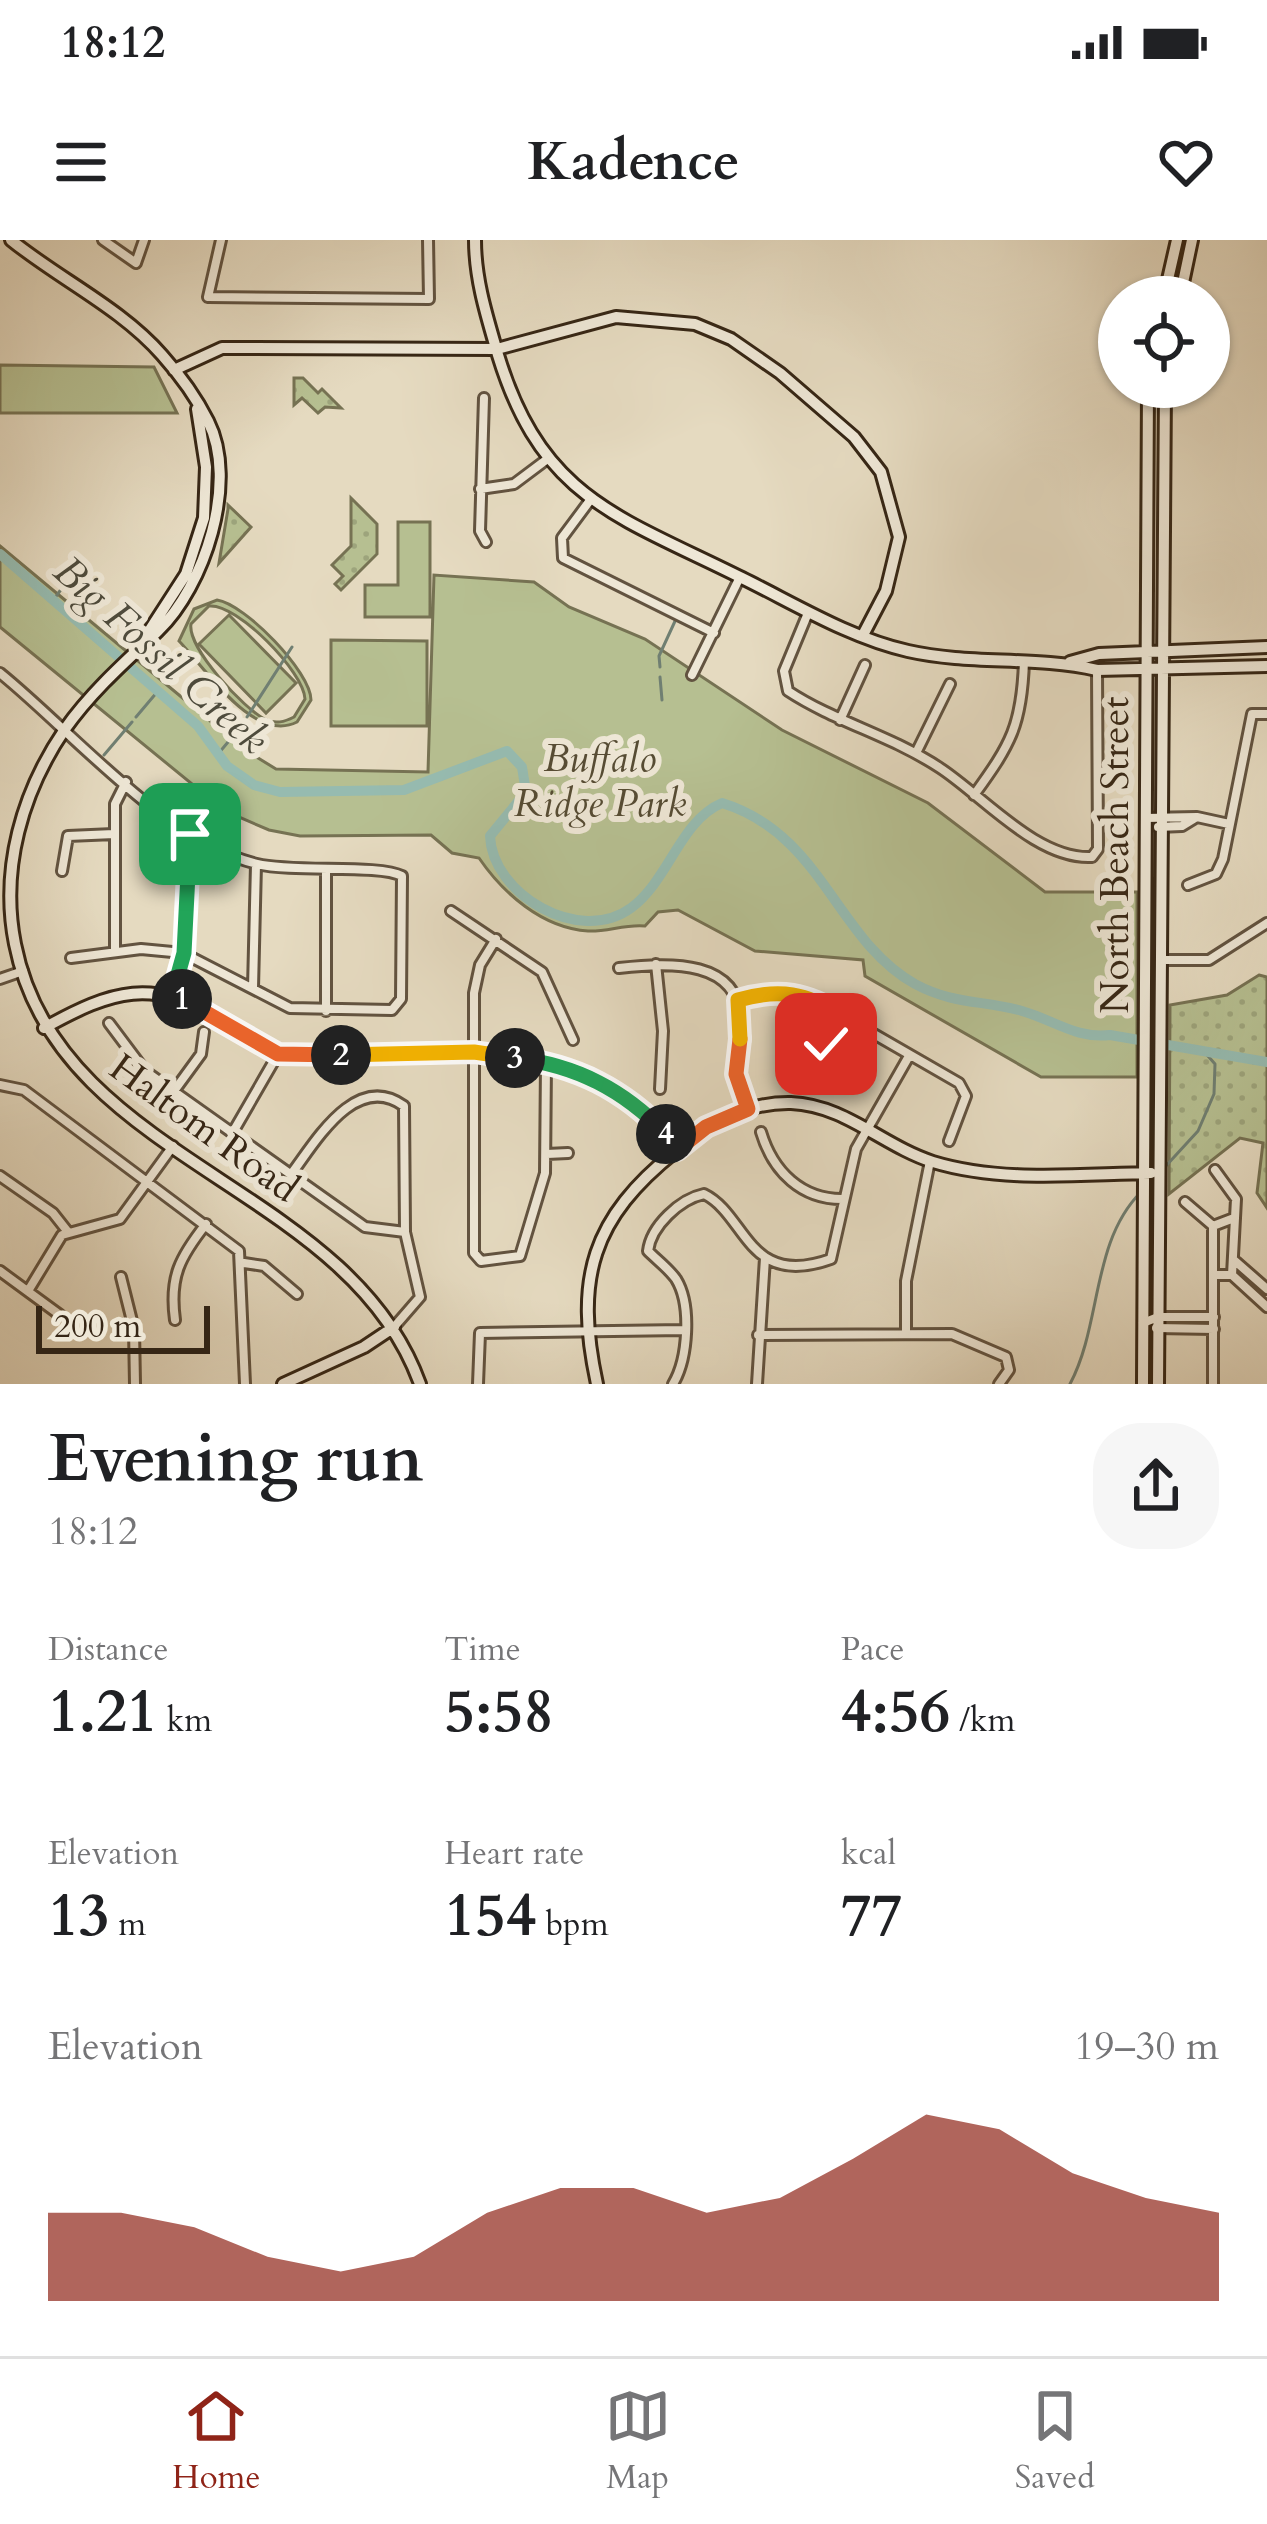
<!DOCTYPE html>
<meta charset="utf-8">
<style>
:root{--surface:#fff;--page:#f6f6f6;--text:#202124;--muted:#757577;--line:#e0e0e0;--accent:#8f2418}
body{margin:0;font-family:Cardo,serif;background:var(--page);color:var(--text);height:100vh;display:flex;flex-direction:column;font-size:45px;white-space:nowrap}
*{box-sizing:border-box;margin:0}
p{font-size:39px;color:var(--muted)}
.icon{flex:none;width:66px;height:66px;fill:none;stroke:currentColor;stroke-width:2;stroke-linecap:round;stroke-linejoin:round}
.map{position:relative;height:1144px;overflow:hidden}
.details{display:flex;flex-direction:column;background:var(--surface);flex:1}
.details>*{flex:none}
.buttons{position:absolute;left:1098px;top:36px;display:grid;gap:24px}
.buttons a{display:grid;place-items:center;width:132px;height:132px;border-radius:50%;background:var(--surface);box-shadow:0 3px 9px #0004;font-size:60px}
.scale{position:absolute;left:36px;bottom:30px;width:174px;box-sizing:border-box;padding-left:12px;border:6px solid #362615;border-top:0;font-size:33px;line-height:42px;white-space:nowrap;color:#362615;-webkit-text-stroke:9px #eee7d6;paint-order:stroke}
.pin{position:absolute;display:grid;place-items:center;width:102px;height:102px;color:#fff;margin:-51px;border-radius:24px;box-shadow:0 6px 18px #0006}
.km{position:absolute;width:60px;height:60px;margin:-30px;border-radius:50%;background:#222;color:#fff;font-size:33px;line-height:60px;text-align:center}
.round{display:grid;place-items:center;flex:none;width:126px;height:126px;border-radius:48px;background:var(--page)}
.summary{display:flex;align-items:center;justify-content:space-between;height:204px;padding:0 48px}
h1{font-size:66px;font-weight:800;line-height:90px}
.stats{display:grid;grid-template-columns:repeat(3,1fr);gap:18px;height:204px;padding:12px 48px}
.stats div{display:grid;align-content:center}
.stats b{font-size:60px;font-weight:800}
.stats small{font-size:33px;font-weight:400}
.stats p{font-size:33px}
.chart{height:336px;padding:24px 48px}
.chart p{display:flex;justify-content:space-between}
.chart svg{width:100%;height:216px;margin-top:12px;fill:var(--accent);opacity:.7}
.status{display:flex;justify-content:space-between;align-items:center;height:84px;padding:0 60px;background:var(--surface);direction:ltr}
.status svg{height:33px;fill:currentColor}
header{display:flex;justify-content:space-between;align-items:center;height:156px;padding:0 48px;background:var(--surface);font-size:54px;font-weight:800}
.dock{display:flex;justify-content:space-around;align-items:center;height:168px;border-top:3px solid var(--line);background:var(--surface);font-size:33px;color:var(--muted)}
.dock a{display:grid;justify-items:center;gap:6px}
.dock .active{color:var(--accent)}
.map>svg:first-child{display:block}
.grass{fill:url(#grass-dots);stroke:#767253;stroke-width:3}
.park{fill:#b6bf91;stroke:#767253;stroke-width:3;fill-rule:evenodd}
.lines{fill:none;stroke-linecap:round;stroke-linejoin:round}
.stream{stroke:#707f72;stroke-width:3}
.river{stroke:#96bbb0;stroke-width:10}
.street-casing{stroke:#625340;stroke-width:14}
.secondary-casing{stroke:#362615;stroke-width:16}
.street{stroke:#eee7d6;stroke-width:8}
.secondary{stroke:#eee7d6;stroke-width:10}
.split-1-casing{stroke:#fff;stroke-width:24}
.split-2-casing{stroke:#fff;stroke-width:24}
.split-3-casing{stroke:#fff;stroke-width:24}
.split-4-casing{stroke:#fff;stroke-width:24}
.split-5-casing{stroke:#fff;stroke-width:24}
.split-6-casing{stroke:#fff;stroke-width:24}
.split-1{stroke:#22a559;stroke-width:15}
.split-2{stroke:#f0652b;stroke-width:15}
.split-3{stroke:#f5b400;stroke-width:15}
.split-4{stroke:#22a559;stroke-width:15}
.split-5{stroke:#f0652b;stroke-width:15}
.split-6{stroke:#f5b400;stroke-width:15}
.labels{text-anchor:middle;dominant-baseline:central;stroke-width:12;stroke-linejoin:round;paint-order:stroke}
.park-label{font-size:39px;font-style:italic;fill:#564c34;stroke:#eee7d6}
.street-label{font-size:39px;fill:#362615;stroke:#eee7d6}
.water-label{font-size:42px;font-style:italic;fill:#4e4b3c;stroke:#eee7d6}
</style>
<div class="status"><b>18:12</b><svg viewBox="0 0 49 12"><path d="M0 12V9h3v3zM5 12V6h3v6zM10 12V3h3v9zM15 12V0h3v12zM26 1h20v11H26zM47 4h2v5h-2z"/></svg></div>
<header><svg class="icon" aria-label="menu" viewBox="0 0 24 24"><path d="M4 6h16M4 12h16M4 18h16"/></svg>Kadence<svg class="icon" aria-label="heart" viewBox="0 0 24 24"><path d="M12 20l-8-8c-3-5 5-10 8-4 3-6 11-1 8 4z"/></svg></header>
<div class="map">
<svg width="1267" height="1144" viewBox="0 0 1267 1144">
<defs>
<pattern id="grass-dots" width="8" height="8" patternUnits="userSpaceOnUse" patternTransform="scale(3)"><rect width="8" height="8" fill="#b6bf91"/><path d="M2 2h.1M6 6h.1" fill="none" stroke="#9da47c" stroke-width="1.8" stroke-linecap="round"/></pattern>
</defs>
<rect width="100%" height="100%" fill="#e5dac0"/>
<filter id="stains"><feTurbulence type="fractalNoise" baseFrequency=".00167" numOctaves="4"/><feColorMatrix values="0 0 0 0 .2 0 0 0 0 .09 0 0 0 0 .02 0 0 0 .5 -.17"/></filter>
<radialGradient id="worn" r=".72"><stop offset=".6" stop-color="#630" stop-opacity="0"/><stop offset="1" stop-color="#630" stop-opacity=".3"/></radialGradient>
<path class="grass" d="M294 138H303L318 153 322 149 341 168 325 167 318 173 302 158 294 165Z
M351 258 377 284V314L341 350 335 344 343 336 332 325 351 306Z
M228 265 251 287 219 323 228 269Z
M1259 735 1267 737V968L1257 953 1263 903 1240 898 1169 954 1170 765 1227 755Z"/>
<path class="park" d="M0 125 154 127 177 173H0Z
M398 282H430V377H365V345H398Z
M0 306 245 510 276 529 428 532 434 335 534 342 569 367 645 399 782 490 928 563 1045 652H1137V837H1041L865 736 863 720 755 711 678 670 658 672 645 686C625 684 607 692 588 691 542 688 503 653 479 618L452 613 431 595 300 596 269 590 225 571 0 387Z
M217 360C245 364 311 432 311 460L297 482C254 504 206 429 179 401L194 369ZM209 366C237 363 304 432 305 459L294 477C284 482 276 484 266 480 244 469 187 408 191 384Z
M229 375 296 443 266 473 199 404Z
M331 400 427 401V486H331Z"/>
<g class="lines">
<path class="stream" d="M54 359 79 325
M660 427 659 416 676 379
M660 437 662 460
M136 477 158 451
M247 477 292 407
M218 514 244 483
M104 515 132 482
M1164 928 1198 891 1214 854 1215 824 1201 808
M1070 1144C1102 1084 1091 1002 1141 952"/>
<path class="river" d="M0 314 198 486 227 526 254 545 280 552 404 550 507 511 522 527 526 552 490 596C492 654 579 706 631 668 669 640 680 581 722 563 823 594 836 700 915 744 954 765 984 760 1022 771 1054 780 1076 799 1110 795L1267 822"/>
<g class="street-casing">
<path id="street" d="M103 0 136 23 144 0
M221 0 208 57 429 59 428 0
M484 158 480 291 486 302
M480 249 514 244 546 220
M591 259 562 298 563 318 714 393
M808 373 784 431 788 451C835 482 892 496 940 528 983 556 1037 620 1092 617L1098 609 1097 430
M0 433C73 492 164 601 257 624 294 633 379 624 402 636L401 759 392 770 290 768 183 713 141 709 71 718
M692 435 740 337
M840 480 865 425
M916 513 950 444
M974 555C1011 504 1022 485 1024 421
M1146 578 1197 577 1229 584
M1158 587 1182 586 1195 578
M62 631 68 596 114 594
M1188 645 1216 634 1223 619 1252 474H1267
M451 671 542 732 573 800
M496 699 480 725 474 753V1013L481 1021 520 1016 545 933 546 823
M115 712V564L126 542
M1162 720H1209L1267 683
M656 724 663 791 660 849
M619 728C668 723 743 717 741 787 740 818 731 840 748 869
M0 739 23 731
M253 748 256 624
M172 756 183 713 190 594
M738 760 777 751 808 756 959 843 966 856 949 901
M326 771V633
M109 783 145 831 365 987 405 992
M815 819 843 776
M0 845 24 850 239 1011 245 1144
M174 851 201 814 204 792
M233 892 278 814
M761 892C773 932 802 960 844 959
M547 914 568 913
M1215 930 1236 959 1232 1035
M292 933C316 901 356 831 404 866L405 992 420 1057 394 1087
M0 936 53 973 68 992
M1185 962 1213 986
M1235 1021 1267 1049
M244 1023 264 1026 297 1054
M0 1031 60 1075
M1215 1035H1232L1267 1067
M121 1037 134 1089 135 1144
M28 1051 62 995 120 979 173 906
M175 1080C169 1037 180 1017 206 984
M1143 1083 1158 1077H1214
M1156 1088 1214 1089
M906 1094V1041L930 921
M758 1095 952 1094 1006 1117 1009 1130 999 1144
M478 1144 480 1093 683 1090
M673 1144C688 1119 692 1065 676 1039 668 1028 657 1020 648 1011 651 986 680 959 704 954 747 975 747 1049 831 1019L856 909 909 816
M757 1144 765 1018
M1213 1144V986L1234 978"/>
</g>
<g class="secondary-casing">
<path id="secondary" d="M11 0C59 39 121 68 162 115 179 134 197 159 208 181 239 242 204 347 158 391 126 421 91 452 65 489 22 552 0 629 15 704 58 923 348 943 420 1144
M475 0C475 40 487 77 498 115 542 259 618 276 742 338 795 364 850 398 908 411 970 425 1035 416 1097 430L1267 426
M1164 57 1177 0
M1180 57 1192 0
M174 130 222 108 497 109 616 77 695 84 731 99 780 133 854 197 881 232 899 297 886 351 863 395
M144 399 186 334 204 278 206 227 197 169
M1070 422 1099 414 1267 407
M44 788C113 750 152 737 223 781 239 791 259 809 278 813 298 818 322 814 342 815 455 816 608 794 677 910
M283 1144 364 1107 394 1087
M597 1144C574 1038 592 978 676 911 710 884 745 862 791 863 845 865 883 906 933 922 1002 943 1080 934 1151 933
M1143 1144 1148 147
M1158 1144 1165 147"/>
</g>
<use href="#street" class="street"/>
<use href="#secondary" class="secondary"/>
</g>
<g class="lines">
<g class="split-1-casing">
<path id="split-1" d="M182 759 172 756 184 713 190 594"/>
</g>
<g class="split-2-casing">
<path id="split-2" d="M182 759 278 814 341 815"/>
</g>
<g class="split-3-casing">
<path id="split-3" d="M341 815 474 812 515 818"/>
</g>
<g class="split-4-casing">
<path id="split-4" d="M515 818C576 825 624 850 666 894"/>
</g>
<g class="split-5-casing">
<path id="split-5" d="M666 894 677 910 706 887 748 869 736 834 740 799"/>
</g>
<g class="split-6-casing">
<path id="split-6" d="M740 799 738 760C780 748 806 753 843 776L826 804"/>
</g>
<use href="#split-1" class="split-1"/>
<use href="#split-2" class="split-2"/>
<use href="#split-3" class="split-3"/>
<use href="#split-4" class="split-4"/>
<use href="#split-5" class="split-5"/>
<use href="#split-6" class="split-6"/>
</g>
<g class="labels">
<g class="park-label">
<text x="600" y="518">Buffalo<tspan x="600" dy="45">Ridge Park</tspan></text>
</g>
<g class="street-label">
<text transform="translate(1115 615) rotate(-90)">North Beach Street</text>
<text transform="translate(204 888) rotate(36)">Haltom Road</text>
</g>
<g class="water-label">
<text transform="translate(161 415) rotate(42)">Big Fossil Creek</text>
</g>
</g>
<rect width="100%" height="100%" filter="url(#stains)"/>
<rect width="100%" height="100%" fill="url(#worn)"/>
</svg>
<div class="buttons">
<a><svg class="icon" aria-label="locate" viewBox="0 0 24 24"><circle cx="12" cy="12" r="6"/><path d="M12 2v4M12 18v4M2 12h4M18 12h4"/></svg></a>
</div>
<div class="scale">200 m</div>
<div class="pin" style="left:190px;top:594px;background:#1e9e55"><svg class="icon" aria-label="arrive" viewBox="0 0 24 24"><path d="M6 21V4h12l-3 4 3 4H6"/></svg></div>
<div class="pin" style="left:826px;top:804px;background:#d93025"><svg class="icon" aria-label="check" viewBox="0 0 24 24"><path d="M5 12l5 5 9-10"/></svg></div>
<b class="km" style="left:182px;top:759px">1</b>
<b class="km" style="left:341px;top:815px">2</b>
<b class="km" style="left:515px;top:818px">3</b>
<b class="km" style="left:666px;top:894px">4</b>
</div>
<section class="details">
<div class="summary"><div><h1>Evening run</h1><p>18:12</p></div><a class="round"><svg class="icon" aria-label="share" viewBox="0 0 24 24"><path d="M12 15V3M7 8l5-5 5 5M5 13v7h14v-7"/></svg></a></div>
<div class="stats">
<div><p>Distance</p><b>1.21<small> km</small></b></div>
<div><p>Time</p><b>5:58</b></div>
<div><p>Pace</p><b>4:56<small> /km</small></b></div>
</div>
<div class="stats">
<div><p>Elevation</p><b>13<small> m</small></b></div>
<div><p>Heart rate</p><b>154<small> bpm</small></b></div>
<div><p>kcal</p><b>77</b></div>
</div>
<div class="chart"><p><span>Elevation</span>19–30 m</p>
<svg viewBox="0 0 160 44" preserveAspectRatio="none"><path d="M0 44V26L10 26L20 29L30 35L40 38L50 35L60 26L70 21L80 21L90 26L100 23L110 15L120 6L130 9L140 18L150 23L160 26V44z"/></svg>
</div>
</section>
<nav class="dock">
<a class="active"><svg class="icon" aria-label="home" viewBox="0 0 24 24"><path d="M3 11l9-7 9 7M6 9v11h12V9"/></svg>Home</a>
<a><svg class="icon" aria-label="map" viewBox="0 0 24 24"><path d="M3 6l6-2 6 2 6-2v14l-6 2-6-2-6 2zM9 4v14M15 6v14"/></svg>Map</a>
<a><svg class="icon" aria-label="saved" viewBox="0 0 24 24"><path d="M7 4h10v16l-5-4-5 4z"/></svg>Saved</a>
</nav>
